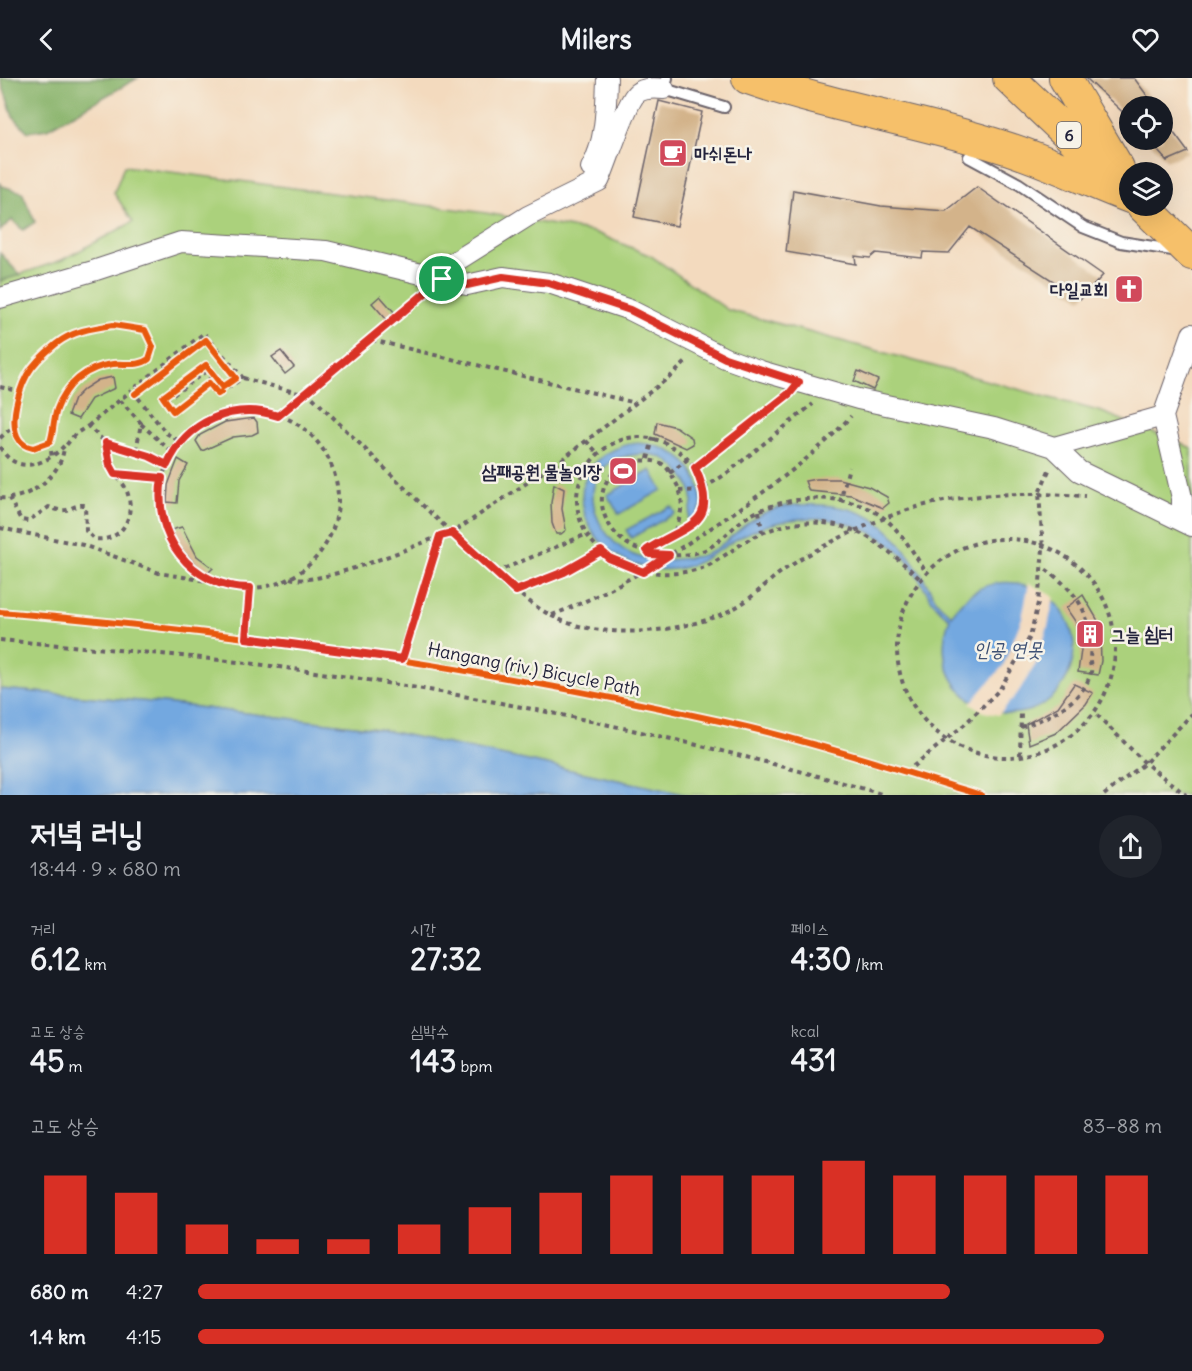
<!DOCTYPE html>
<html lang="ko">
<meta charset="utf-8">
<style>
:root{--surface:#171b24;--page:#20242c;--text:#f1f3f6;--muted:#9ea1a6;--accent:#d93025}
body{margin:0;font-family:Delius,"Poor Story",sans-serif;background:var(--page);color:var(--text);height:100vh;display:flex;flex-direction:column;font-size:22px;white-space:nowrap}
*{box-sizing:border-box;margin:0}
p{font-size:20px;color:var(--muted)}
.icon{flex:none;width:33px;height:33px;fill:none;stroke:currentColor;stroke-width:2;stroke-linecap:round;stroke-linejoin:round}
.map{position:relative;height:717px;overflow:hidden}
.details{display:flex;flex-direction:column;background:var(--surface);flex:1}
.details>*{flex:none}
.fabs{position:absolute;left:1119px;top:18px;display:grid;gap:12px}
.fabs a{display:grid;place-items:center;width:54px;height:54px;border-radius:50%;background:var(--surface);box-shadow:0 6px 24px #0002;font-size:30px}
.pin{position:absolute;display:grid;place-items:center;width:51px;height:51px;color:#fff;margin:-26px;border:3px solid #fff;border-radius:50%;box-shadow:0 2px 6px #0007}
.round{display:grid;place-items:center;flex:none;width:63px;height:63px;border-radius:32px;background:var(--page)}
.overview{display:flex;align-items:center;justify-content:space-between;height:102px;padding:0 30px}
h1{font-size:33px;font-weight:700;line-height:45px}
.figures{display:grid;grid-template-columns:repeat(3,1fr);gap:9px;height:102px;padding:6px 30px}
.figures div{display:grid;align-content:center}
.figures b{font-size:30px;font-weight:700}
.figures small{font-size:16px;font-weight:400}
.figures p{font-size:16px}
.chart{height:168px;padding:12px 30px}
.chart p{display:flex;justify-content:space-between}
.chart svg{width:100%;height:108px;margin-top:6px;stroke:var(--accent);stroke-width:6}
ul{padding:0 30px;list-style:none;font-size:20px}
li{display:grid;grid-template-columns:96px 72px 1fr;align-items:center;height:45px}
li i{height:15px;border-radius:8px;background:var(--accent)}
header{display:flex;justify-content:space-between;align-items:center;height:78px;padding:0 30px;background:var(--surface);font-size:27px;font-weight:700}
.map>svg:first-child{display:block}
.green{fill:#abd17b;stroke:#667a5b;stroke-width:1.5}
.forest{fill:#88b36b;stroke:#556a53;stroke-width:1.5}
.water{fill:#73a8e0;stroke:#4a658e;stroke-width:1.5}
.pier{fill:#f3dabe}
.building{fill:#d3b38a}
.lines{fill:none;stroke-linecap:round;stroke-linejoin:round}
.lane-casing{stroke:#6b6269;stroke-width:14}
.street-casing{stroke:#6b6269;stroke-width:22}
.primary-casing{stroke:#6b6269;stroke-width:34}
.path{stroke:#6b6269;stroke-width:4;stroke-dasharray:4.5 4.5;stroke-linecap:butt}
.lane{stroke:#fff;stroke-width:10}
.street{stroke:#fff;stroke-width:20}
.primary{stroke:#f6c06b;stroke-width:32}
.cycleway-casing{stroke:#f7f3e8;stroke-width:10}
.cycleway{stroke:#e8590c;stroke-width:6}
.route-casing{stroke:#fff;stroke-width:12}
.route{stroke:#d93025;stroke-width:8}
.labels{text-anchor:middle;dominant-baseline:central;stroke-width:5;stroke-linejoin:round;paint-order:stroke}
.shield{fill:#f7f3e8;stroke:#62616f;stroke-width:1.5}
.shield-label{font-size:16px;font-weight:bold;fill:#22223b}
.poi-label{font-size:18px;font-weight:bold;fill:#22223b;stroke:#f7f3e8;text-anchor:start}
.street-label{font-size:18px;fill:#22223b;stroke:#f7f3e8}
.water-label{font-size:20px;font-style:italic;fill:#3e5175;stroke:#f7f3e8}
</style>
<header><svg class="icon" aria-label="back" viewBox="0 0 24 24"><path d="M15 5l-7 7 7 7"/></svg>Milers<svg class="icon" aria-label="heart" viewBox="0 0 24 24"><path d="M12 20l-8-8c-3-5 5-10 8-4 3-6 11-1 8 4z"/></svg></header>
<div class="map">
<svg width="1192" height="717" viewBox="0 0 1192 717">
<rect width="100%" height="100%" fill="#f7f3e8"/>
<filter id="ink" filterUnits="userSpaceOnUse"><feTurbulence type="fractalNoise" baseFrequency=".0167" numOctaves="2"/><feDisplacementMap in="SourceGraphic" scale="12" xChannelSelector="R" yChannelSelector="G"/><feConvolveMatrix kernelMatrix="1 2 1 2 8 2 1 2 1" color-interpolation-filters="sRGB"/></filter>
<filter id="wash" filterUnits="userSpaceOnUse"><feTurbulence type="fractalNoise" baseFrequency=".008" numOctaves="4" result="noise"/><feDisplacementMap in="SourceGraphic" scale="24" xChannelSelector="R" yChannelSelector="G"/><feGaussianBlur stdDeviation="1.35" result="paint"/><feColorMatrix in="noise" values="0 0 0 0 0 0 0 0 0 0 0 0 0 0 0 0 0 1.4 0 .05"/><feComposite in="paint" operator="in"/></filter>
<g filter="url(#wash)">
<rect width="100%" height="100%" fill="#f3dabe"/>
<path class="green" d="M124 88 486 135 594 154 651 178 728 232 1102 334 1192 370V717H688L378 651 163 625 0 611V203L62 182 133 144 114 115Z"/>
<path class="forest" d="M0 0H138L47 51 28 54 13 38Z
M0 104 2 108 22 114 35 144 23 152 12 142 0 153Z
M0 175 20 197 0 203Z"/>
<path class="water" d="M634 365C673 366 701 387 702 428L693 443 688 442C688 436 692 430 692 424 694 408 680 392 668 383 658 376 645 375 633 377 574 384 586 453 631 476 650 485 674 482 694 479 720 476 735 451 758 438 777 427 798 426 819 427 871 429 893 450 919 493 926 503 931 515 938 524 942 529 947 532 951 537 958 529 964 520 974 514 1007 493 1054 508 1069 546 1076 563 1075 582 1067 599 1028 674 918 622 950 540 931 528 924 507 912 489 899 467 869 451 845 445 808 434 768 443 735 462 709 478 690 495 656 491 580 484 547 384 634 365Z
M651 392 662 412 619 436 607 417Z
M671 428 675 435 631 460 626 452Z
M0 611 163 625 378 651 688 717H0Z"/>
<path class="pier" d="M1029 505 1054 519 1048 548 1036 586 1017 616 1001 634 998 637 984 634 970 626 1003 588 1022 540Z"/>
<g id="blocks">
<path class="building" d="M1086 0H1134L1155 28H1130V41Z
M659 23 702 34 677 148 634 139Z
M1162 39 1188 74 1167 83 1148 62H1162Z
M977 109 1103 197 1081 221 970 149 949 175 923 174 922 180 876 175 870 180 855 178 856 186 786 174 793 112 881 128 946 133Z
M380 218 395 235 387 242 372 225Z
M281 273 294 289 285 296 272 279Z
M858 293 878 302 873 312 854 303Z
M113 299 115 310 91 321 78 341 68 337 74 321 84 311 98 302Z
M254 340 257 344 258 354 252 357 233 359 202 373 196 363 200 357 225 344Z
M657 344 676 349 692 360 693 366 686 370 655 356Z
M178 381 188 387 179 403 177 425 167 424 168 407Z
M816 401H839L869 409 887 419 889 425 883 430 851 417 809 413 805 403Z
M554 406 564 411 562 431 566 452 561 456H556L552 445 551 425Z
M182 449 197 478 213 490 206 497 177 467 171 452Z
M1083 517 1097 541 1100 555 1101 583 1098 597 1078 594 1081 572 1080 557 1075 543 1066 530Z
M1074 606 1093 615 1086 626 1056 655 1029 666 1026 646 1058 629Z"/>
</g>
</g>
<g filter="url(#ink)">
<use href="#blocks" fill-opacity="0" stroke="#6b6269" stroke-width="1.5"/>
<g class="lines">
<g class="lane-casing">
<path id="lane" d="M667 0 664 11 724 29
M969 79 1019 106 1083 149 1121 164 1179 173"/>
</g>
<g class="street-casing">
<path id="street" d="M591 90C606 64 606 30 607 0
M434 197 528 138 599 103C607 86 626 24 637 15 645 9 655 10 664 11
M0 220 93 193 181 164 326 173 467 207 503 199 549 205 630 232 725 280 761 293 858 321 994 350 1054 369 1163 338 1192 256
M1163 338 1182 420V443
M1054 369 1079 393 1192 448"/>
</g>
<g class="primary-casing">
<path id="primary" d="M748 0C831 29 919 42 1003 69 1046 82 1087 103 1130 119
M1009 0 1128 113
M1065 0 1118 90
M1143 128 1192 176"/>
</g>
<path class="path" d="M425 215 307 314C362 367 416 423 473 474 497 496 521 521 550 537 598 564 691 556 738 528 755 518 768 503 784 492 818 469 856 451 893 437 954 414 1021 414 1085 418
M372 262 636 325
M243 300 298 315 307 314
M0 309 21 314
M120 322 141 345 136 374
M166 322 205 294 221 314 243 300 204 255 132 312 166 355 181 364
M160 421a89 89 0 1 1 178 0a89 89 0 1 1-178 0Z
M278 338 306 314
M141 346 173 375
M88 348 132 312
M0 360 15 347
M586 363 598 375
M50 364 52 381
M106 365 149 378 167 387
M0 369C16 398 46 387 64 368
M648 381 653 359
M695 390 787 318
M670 395 688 381
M115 396 162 400
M704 410 726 396 813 326
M679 413 705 412
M0 420C29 423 62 397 64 369
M9 420 21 442 28 443 49 429C71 438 69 426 85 427L86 453 94 461C123 465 137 436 126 411 122 402 113 397 110 388 108 381 108 372 106 365L88 348 75 356 64 370
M840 424 849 389
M759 433 762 454
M0 450 83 467 159 495 213 504
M440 458 452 455 561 382 671 298 688 282
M897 570a109 109 0 1 1 218 0a109 109 0 1 1-218 0Z
M647 472C632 472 618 461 610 448 592 421 605 389 637 383 646 382 657 382 664 387 668 390 672 398 674 402 686 419 682 437 674 454
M496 494 587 456
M290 500C315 510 412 469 440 458L402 581
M919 500C891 474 863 448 822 445 791 442 762 452 737 469 726 476 714 486 702 490 651 507 579 483 577 423 576 404 588 383 603 372 661 327 735 411 694 447 688 452 681 452 674 455 665 458 655 467 647 472L650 476C672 478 698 480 716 465 726 458 734 448 744 441 780 417 843 412 880 437 901 452 912 473 926 494
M516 513 564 494 601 473
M552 537C613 514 666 480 720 444 766 413 813 380 851 338
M246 560 251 510
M0 562C93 570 187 577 279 589 484 617 687 659 885 717
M1097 637 1145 685 1186 717
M1021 649C1046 641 1084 624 1091 594 1092 590 1089 584 1090 580 1094 537 1077 512 1042 489
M1020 677 1021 633
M906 694 964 647 1000 611 1030 559 1038 525 1043 471 1039 415 1050 390
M1104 717 1145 685 1192 636"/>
<use href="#lane" class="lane"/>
<use href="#street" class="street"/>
<use href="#primary" class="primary"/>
<g class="cycleway-casing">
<path id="cycleway" d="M113 247 145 252 153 269 149 281C138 289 126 285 113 286 86 289 66 306 57 331 53 342 54 353 50 364L33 370C2 365 17 315 27 297 33 286 46 274 56 266 72 253 93 250 113 247Z
M135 316 206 262 236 300 223 309 206 287 163 319 173 333 209 305 218 316 221 314
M0 534C242 554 483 590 720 643 808 662 895 691 981 717"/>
</g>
<use href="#cycleway" class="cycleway"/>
</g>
</g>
<g class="lines" filter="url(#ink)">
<g class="route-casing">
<path id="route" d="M503 199 549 205 630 232 725 280 799 304 790 315 695 390C722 448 686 446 647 472L650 476 669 477 643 494 609 480 601 473 564 494 516 513 452 455 440 458 402 581 246 560 250 510C190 510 152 457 162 400L115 396 110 387 106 365 149 378 167 387C186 344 233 323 278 338L442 201 467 207Z"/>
</g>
<use href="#route" class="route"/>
</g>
<defs>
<g id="cafe-square" transform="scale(1.5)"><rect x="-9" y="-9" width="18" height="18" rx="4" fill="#d1495b" stroke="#f7f3e8"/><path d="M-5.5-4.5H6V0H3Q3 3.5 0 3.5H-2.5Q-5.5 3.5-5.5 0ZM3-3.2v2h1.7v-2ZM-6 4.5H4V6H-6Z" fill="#fff"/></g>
<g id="church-square" transform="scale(1.5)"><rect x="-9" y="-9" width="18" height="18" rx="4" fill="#d1495b" stroke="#f7f3e8"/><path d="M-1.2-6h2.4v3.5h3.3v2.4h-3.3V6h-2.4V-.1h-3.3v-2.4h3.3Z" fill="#fff"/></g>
<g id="stadium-square" transform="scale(1.5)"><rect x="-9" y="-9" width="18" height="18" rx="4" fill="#d1495b" stroke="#f7f3e8"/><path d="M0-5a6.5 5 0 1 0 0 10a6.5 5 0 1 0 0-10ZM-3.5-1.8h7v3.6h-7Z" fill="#fff"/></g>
<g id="building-square" transform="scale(1.5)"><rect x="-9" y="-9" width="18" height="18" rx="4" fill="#d1495b" stroke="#f7f3e8"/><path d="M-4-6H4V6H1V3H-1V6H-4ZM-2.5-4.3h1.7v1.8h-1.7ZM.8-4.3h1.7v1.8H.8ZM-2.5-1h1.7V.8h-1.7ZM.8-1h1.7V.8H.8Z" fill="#fff"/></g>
</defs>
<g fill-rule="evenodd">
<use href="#cafe-square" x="673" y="75"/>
<use href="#church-square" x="1129" y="211"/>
<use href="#stadium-square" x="623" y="393"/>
<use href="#building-square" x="1090" y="556"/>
</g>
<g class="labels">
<rect class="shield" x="1057" y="44" width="24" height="26" rx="4.5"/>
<g class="shield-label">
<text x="1069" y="57">6</text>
</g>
<g class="poi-label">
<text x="694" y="75">마쉬돈나</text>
<text x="1108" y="211" text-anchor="end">다일교회</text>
<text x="602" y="393" text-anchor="end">삼패공원 물놀이장</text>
<text x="1111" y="556">그늘 쉼터</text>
</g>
<g class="street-label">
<text transform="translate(534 591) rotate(11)">Hangang (riv.) Bicycle Path</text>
</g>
<g class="water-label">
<text x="1008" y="570">인공 연못</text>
</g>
</g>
</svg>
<div class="fabs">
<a><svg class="icon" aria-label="locate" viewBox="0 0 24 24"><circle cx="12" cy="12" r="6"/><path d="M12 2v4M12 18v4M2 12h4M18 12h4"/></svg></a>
<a><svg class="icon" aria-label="layers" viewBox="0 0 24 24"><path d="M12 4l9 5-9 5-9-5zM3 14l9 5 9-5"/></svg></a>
</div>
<div class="pin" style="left:442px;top:201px;background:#1e9e55"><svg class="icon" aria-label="arrive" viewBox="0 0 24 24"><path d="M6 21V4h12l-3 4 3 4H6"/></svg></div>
</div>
<section class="details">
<div class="overview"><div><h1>저녁 러닝</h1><p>18:44 · 9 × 680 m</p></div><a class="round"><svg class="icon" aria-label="share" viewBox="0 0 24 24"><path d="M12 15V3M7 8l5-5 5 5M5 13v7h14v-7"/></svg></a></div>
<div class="figures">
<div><p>거리</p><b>6.12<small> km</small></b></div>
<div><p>시간</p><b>27:32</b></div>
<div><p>페이스</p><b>4:30<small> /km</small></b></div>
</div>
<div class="figures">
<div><p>고도 상승</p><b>45<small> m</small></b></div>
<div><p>심박수</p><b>143<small> bpm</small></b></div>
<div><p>kcal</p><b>431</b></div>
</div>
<div class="chart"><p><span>고도 상승</span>83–88 m</p>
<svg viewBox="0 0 160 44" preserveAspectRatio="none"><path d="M5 44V12M15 44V19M25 44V32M35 44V38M45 44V38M55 44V32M65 44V25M75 44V19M85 44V12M95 44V12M105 44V12M115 44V6M125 44V12M135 44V12M145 44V12M155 44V12"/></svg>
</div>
<ul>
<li><b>680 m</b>4:27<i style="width:78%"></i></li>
<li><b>1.4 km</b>4:15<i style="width:94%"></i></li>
</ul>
</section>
